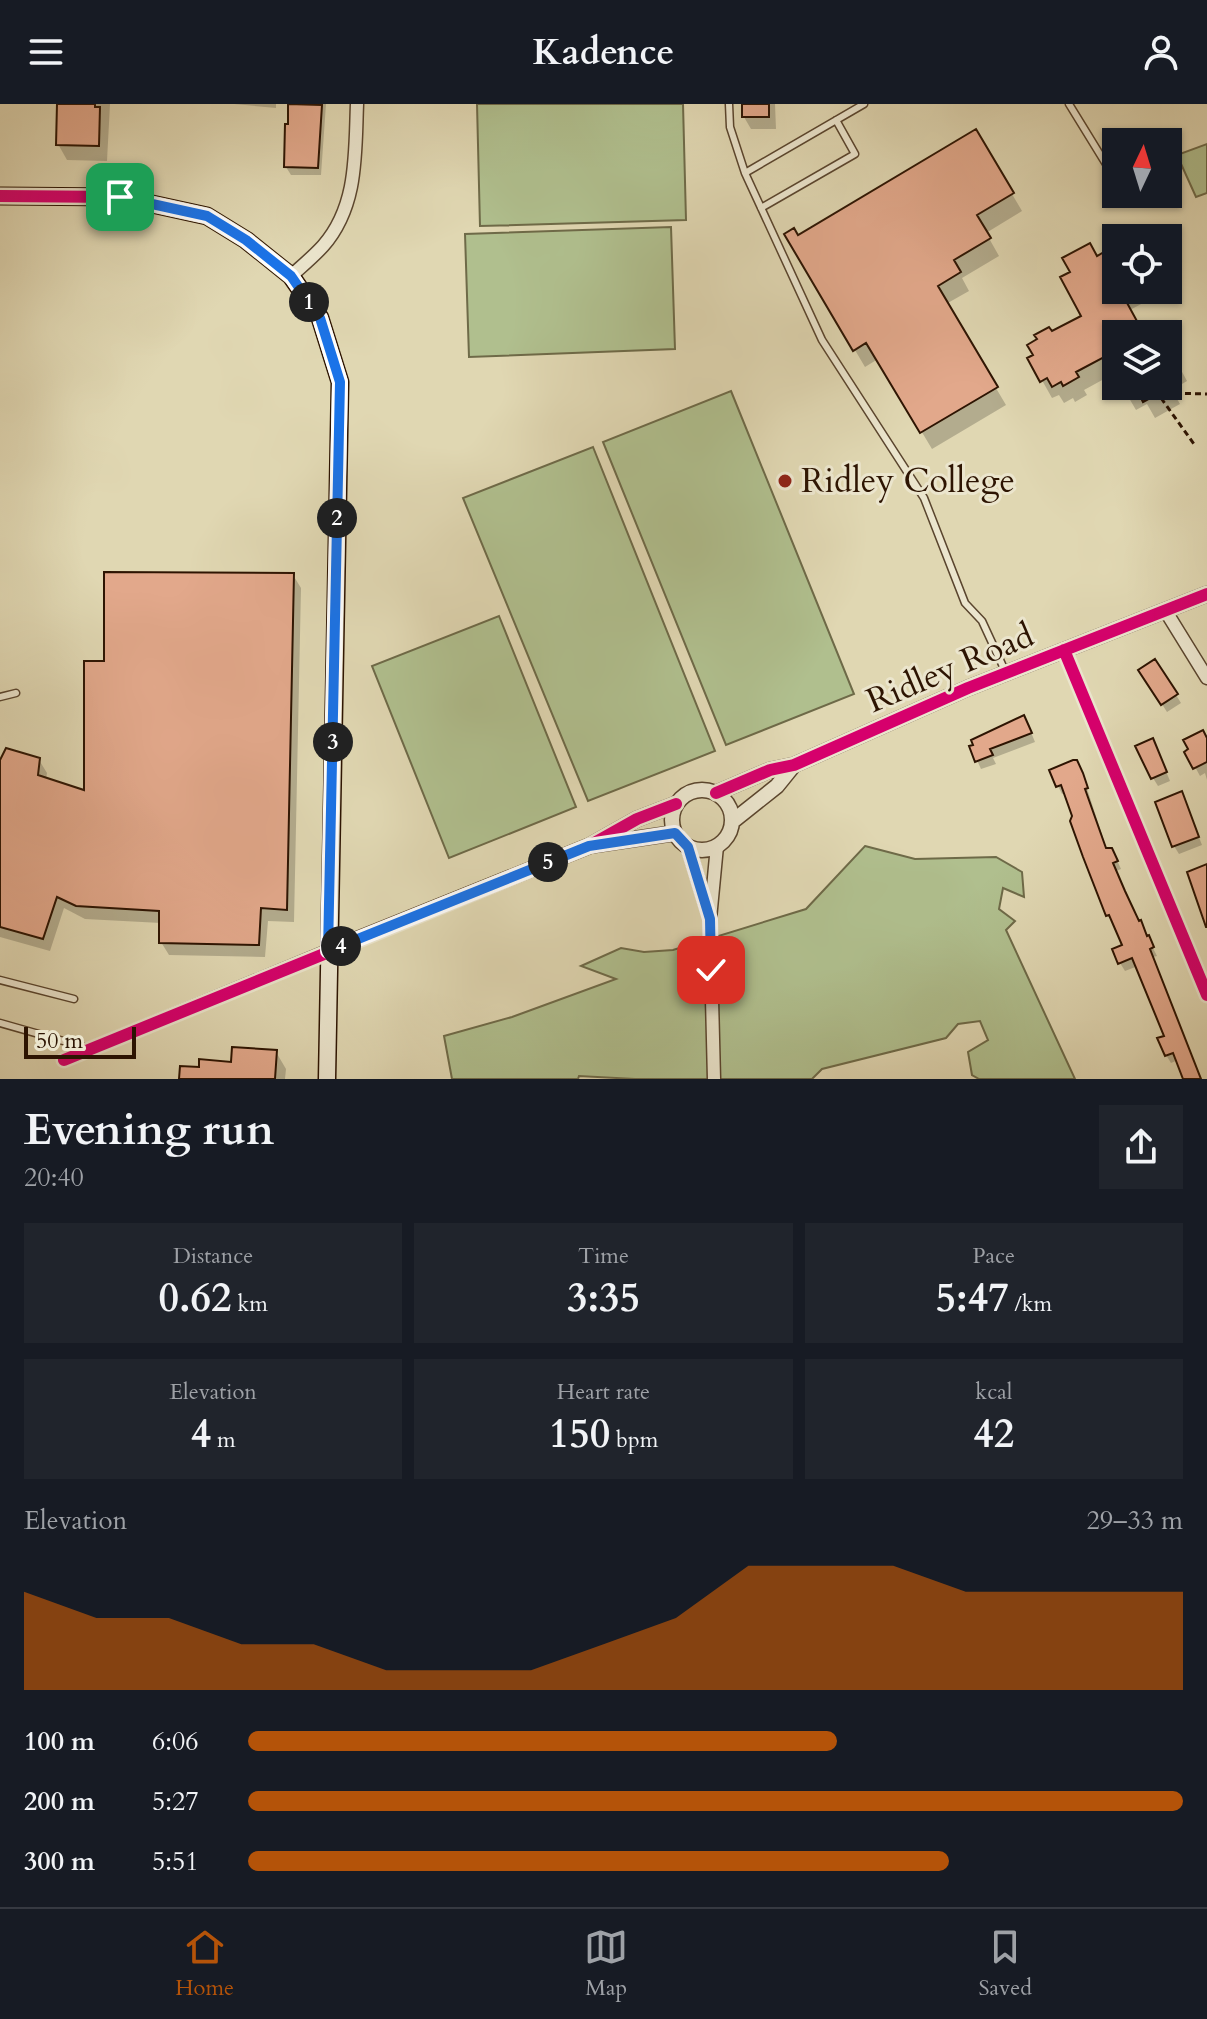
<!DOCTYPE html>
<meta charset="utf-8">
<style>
:root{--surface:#171b24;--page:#20242c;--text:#f1f3f6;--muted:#9ea1a6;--line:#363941;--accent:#b45309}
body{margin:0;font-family:Cardo,serif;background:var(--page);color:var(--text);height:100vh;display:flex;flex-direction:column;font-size:30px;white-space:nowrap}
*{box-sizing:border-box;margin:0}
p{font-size:26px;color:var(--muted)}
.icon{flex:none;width:44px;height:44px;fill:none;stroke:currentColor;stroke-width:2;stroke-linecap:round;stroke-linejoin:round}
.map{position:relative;height:975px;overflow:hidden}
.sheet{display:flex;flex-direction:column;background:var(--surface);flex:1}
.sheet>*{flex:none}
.needle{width:52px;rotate:4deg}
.tools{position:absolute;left:1102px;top:24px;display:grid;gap:16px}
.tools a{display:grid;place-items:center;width:80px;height:80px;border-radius:0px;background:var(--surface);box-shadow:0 2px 6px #0004;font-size:40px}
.scale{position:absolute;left:24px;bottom:20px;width:112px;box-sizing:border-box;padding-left:8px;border:4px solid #2d1402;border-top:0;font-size:22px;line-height:28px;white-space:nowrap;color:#2d1402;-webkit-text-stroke:6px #ebe5cd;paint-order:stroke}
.pin{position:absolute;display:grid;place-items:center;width:68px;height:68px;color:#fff;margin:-34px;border-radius:16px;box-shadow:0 4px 12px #0006}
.km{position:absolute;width:40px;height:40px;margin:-20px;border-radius:50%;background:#222;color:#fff;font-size:22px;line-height:40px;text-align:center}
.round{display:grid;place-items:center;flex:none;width:84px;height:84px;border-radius:0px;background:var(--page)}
.summary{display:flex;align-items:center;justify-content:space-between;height:136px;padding:0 24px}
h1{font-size:44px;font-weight:700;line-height:60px}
.figures{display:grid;grid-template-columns:repeat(3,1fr);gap:12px;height:136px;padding:8px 24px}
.figures div{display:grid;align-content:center;border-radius:0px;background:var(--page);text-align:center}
.figures b{font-size:40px;font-weight:700}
.figures small{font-size:22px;font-weight:400}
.figures p{font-size:22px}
.chart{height:224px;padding:16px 24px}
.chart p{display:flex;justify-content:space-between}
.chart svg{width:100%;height:144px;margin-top:8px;fill:var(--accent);opacity:.7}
ul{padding:0 24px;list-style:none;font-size:26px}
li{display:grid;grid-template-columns:128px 96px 1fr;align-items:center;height:60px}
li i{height:20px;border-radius:10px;background:var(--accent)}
header{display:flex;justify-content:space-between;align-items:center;height:104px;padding:0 24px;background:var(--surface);font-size:36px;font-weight:700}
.menu{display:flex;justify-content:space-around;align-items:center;height:112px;border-top:2px solid var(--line);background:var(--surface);font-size:22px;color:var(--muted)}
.menu a{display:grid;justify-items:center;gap:4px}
.menu .on{color:var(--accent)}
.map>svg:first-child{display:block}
.green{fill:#b0bf8e;stroke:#6e6a48;stroke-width:2}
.shadow{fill:#0003}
.building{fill:#e2a88b;stroke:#2d1402;stroke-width:2}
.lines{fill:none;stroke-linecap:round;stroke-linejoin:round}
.service-casing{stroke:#5a452e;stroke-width:9}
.minor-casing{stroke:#5a452e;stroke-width:15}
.tertiary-casing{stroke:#5a452e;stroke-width:17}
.secondary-casing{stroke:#2d1402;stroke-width:19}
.path{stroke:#2d1402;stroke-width:3;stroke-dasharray:6 4;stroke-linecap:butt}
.service{stroke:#ebe5cd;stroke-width:6}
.minor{stroke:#ebe5cd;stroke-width:12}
.tertiary{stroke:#ebe5cd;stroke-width:14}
.secondary{stroke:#ebe5cd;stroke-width:16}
.cycleway-casing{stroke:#ebe5cd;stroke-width:17}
.cycleway{stroke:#d6006c;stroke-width:12}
.route-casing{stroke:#fff;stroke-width:16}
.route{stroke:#1a73e8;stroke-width:10}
.poi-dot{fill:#8f2418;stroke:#ebe5cd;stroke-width:3}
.labels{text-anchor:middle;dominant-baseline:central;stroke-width:6;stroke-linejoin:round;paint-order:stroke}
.poi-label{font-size:34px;fill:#2d1402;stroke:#ebe5cd;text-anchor:start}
.street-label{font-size:34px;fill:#2d1402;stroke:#ebe5cd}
</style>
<header><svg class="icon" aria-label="menu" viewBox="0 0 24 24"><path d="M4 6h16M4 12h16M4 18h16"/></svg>Kadence<svg class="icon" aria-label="person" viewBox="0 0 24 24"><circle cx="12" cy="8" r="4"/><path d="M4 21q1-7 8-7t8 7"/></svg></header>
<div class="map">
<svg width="1207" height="975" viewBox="0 0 1207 975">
<rect width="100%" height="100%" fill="#e0d7b2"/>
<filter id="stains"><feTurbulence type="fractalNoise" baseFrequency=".0025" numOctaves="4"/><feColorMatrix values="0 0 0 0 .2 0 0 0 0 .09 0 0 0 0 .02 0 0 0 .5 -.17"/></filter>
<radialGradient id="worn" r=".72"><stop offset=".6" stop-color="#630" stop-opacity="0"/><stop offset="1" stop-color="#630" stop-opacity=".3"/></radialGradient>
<path class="green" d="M477 0H683L686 116 480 122Z
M1207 40V89L1196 93 1177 51Z
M671 123 675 245 469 253 465 130Z
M731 287 854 590 726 641 603 338Z
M593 343 715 647 588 697 463 394Z
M499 512 576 703 449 754 372 562Z
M865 742 915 755 996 753 1022 768 1024 793 1003 784 999 805 1015 817 1006 826 1075 975H979L972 971 968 948 988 936 980 917 958 920 946 934 822 965 812 975H635L579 972 578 975H452L444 932 512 913 616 875 581 862 621 844 644 848 673 846 806 805Z"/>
<path class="shadow" d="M59 0H110L107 57 67 56 58 40Z
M234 0H276V4Z
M289 0H326L321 71H291L286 63Z
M744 0H775L776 25H751L744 13Z
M975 27 1022 107 986 129 999 152 962 174 969 187 946 200 1006 301 932 345 878 255 865 263 787 131 797 134Z
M1116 151V186H1136L1143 199 1130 206 1143 230H1116V271L1115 269 1084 286 1087 291 1075 298 1073 294 1064 299 1059 291 1052 294 1030 255 1035 252 1051 230 1083 212 1096 155Z
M1157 223 1161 230H1145Z
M1168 242 1187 277 1172 286 1180 300 1155 314 1147 300 1136 306 1122 282H1168Z
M293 471 301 484 294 818 268 817 265 853 169 851 161 838V819L85 815 64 804 50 847 0 833V661L39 656 47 669 46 675 86 688 106 559Z
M1146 575 1176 591 1181 599 1167 608Z
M1028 621 1035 638 993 654 996 660 981 665 971 643Z
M1207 638V676L1205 669 1200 672 1187 648Z
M1157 645 1170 677 1158 682 1153 674Z
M1081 666 1107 746 1116 754 1121 765 1116 767 1129 797 1157 852 1153 853 1183 936 1202 975H1185L1178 956 1171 959 1166 951 1167 933 1138 862 1125 867 1120 859 1124 842 1115 819H1113L1108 811 1072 717 1074 712 1066 689 1062 690 1058 682Z
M1182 690 1202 741 1179 750 1174 742Z
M276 948 286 965 285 975H181Z"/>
<path class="building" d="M57 0H95V3H100L99 42 56 41Z
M288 0 322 1 318 64 284 63 285 20H288Z
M742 0H769V13H742Z
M976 25 1014 89 977 111 991 134 954 156 961 168 938 182 998 283 920 329 866 239 853 247 784 130 794 124 798 131Z
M1090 139 1097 152 1116 141V186H1120L1144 230H1116V276L1104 253 1076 268 1079 273 1063 282 1061 278 1052 283 1047 274 1040 278 1027 254 1033 251 1027 241 1037 235 1034 231 1049 223 1052 227 1081 212 1060 173 1070 168 1062 154Z
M1135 282H1172L1143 298Z
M104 468 294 469 287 806 261 804 259 841 159 839V807L76 802 57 793 43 835 0 823V656L6 644 40 654 38 671 84 686V557H104Z
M1155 555 1178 590 1161 601 1138 566Z
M1024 611 1032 629 990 645 993 651 975 658 969 642 973 641 971 636Z
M1203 626 1207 634V658L1193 665 1184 648 1188 645 1183 636Z
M1153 634 1167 668 1151 675 1135 642Z
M1073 656H1077L1083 669 1088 684 1085 685 1106 744H1112L1118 757 1113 759 1125 787 1139 817 1141 816 1147 832 1149 831 1154 843 1150 845 1201 975H1183L1173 949 1165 952 1157 934 1164 932 1132 854 1118 860 1112 845 1122 841 1109 811 1106 812 1083 753 1070 717 1072 712 1061 681 1056 683 1049 666Z
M1182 687 1199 733 1172 743 1155 698Z
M1207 760V823H1206L1187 768Z
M232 943 277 946 275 975H179L180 962 199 963V955L231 958Z"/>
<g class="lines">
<g class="service-casing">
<path id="service" d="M729 0 730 23 745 69 822 236 924 394 965 499 982 517 1006 569
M1069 0 1109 65
M745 69 864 0
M761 104 855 50 836 16
M0 593 16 589
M0 876 74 895
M0 919 88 944"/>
</g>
<g class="minor-casing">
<path id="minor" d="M291 172C302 162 313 153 323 142 358 102 355 50 357 0
M1165 506 1207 574
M1064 546 1207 891
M688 743 707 805
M64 956 328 847
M714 975 710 815 717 742"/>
</g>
<g class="tertiary-casing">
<path id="tertiary" d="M672 716a30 30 0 1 1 60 0a30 30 0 1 1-60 0Z
M716 689 770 666 794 661 968 584 1207 490
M733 717 777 682 794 661
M594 741 675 729
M328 847 589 742 637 715 676 700"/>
</g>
<g class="secondary-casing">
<path id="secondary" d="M0 92 120 93 207 112 246 136 291 172 320 214 340 278 327 975"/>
</g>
<path class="path" d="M1165 289 1207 290
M1161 294 1194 340"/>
<use href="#service" class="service"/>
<use href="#minor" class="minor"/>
<use href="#tertiary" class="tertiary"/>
<use href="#secondary" class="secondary"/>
<g class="cycleway-casing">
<path id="cycleway" d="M0 92 120 93 207 112 246 136 291 172
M1064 546 1207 891
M716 689 770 666 794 661 968 584 1207 490
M64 956 589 742 637 715 676 700"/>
</g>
<use href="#cycleway" class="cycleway"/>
</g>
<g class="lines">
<g class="route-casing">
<path id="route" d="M120 93 207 112 246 136 291 172 320 214 340 278 328 847 589 742 675 729 688 743 710 815 711 866"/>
</g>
<use href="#route" class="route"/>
</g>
<circle class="poi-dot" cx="785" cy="377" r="8"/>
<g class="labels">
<g class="poi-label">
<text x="801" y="377">Ridley College</text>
</g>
<g class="street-label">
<text transform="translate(950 564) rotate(-23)">Ridley Road</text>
</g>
</g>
<rect width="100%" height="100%" filter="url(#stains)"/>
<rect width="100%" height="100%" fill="url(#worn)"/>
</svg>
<div class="tools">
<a><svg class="needle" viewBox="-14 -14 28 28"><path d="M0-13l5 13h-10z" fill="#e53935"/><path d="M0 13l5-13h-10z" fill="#9ea1a6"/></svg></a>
<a><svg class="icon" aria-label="locate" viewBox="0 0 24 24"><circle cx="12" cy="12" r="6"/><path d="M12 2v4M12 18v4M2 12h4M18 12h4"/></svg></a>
<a><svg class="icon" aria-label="layers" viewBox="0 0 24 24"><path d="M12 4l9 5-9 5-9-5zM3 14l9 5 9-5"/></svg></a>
</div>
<div class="scale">50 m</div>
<div class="pin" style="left:120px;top:93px;background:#1e9e55"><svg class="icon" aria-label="arrive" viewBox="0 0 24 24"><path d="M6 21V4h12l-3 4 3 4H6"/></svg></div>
<div class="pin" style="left:711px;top:866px;background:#d93025"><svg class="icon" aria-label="check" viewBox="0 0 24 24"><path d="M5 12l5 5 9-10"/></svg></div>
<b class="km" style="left:309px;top:198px">1</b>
<b class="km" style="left:337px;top:414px">2</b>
<b class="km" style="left:333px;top:638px">3</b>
<b class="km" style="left:341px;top:842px">4</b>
<b class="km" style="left:548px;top:758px">5</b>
</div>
<section class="sheet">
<div class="summary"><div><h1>Evening run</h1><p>20:40</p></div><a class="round"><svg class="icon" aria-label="share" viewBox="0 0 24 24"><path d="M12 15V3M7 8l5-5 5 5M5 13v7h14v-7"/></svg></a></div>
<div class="figures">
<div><p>Distance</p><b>0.62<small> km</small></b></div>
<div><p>Time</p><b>3:35</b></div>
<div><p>Pace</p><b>5:47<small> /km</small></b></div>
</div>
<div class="figures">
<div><p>Elevation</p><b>4<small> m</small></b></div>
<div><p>Heart rate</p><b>150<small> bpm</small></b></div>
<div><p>kcal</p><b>42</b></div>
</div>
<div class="chart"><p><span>Elevation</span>29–33 m</p>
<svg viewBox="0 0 160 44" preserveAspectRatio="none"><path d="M0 44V14L10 22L20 22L30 30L40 30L50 38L60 38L70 38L80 30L90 22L100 6L110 6L120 6L130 14L140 14L150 14L160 14V44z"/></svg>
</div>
<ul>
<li><b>100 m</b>6:06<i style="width:63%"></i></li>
<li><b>200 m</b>5:27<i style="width:100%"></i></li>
<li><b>300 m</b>5:51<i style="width:75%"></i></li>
</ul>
</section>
<nav class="menu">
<a class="on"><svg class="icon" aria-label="home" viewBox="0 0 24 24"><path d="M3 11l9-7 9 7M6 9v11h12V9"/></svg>Home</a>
<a><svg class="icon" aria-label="map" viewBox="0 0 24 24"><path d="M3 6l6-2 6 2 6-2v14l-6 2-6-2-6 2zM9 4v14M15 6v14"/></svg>Map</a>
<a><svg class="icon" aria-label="saved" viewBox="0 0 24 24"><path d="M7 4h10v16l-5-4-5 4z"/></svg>Saved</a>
</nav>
